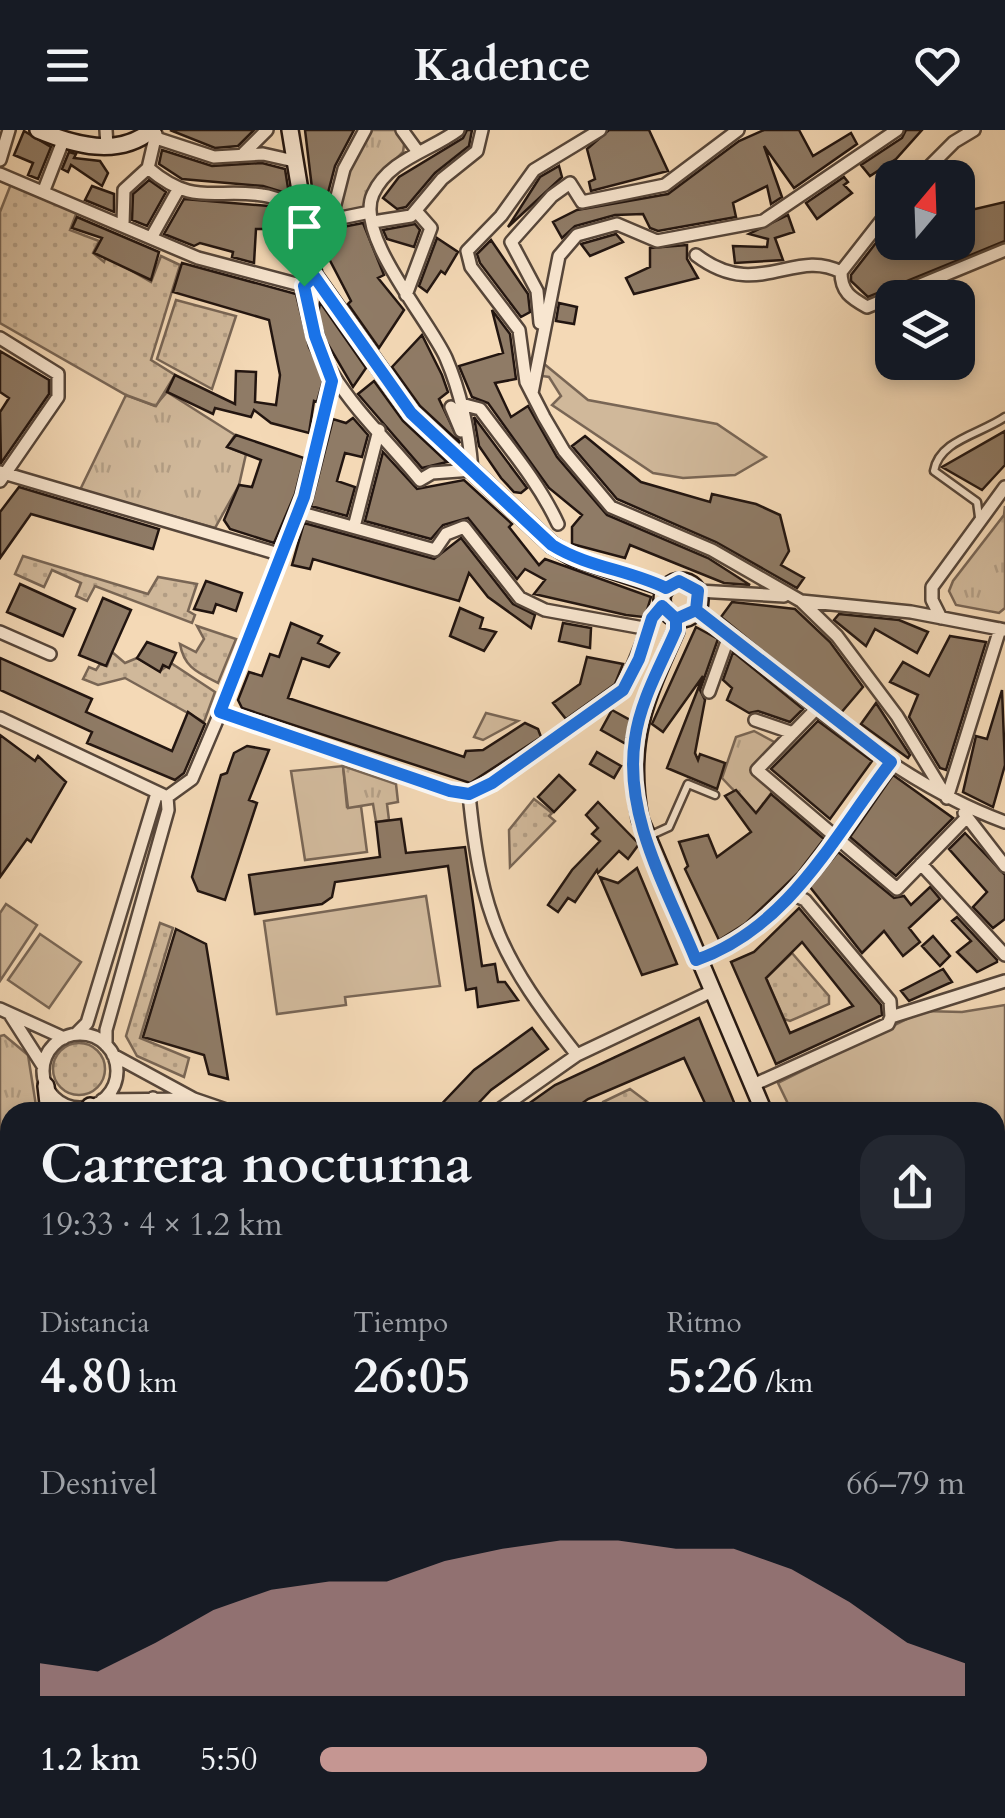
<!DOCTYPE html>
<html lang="es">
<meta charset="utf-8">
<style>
:root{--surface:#171b24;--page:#242831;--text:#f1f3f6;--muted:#9ea1a6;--accent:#c59692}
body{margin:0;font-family:Cardo,serif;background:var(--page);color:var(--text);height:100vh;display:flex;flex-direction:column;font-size:38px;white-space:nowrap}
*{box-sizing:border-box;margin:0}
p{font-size:32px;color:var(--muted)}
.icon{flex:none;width:55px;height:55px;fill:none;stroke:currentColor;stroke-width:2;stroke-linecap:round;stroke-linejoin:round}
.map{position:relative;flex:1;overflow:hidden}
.panel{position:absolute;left:0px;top:972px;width:1005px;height:718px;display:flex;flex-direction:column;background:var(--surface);border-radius:30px 30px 0 0;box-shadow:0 5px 15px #0003}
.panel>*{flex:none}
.needle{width:65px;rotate:19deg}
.controls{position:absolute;left:875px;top:30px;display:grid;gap:20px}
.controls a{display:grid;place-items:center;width:100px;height:100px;border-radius:20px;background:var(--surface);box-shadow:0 5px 15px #0003;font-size:50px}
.pin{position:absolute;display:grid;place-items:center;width:85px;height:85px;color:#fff;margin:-102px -42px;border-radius:50% 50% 50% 0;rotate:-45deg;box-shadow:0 0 10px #0007}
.pin .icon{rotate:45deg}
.round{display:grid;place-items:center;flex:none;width:105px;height:105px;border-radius:30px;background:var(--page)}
.summary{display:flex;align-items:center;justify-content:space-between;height:170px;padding:0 40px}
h1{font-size:55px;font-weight:700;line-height:75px}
.stats{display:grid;grid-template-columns:repeat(3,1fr);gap:15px;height:170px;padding:10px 40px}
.stats div{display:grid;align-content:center}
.stats b{font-size:50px;font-weight:700}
.stats small{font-size:28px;font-weight:400}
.stats p{font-size:28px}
.chart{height:280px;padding:20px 40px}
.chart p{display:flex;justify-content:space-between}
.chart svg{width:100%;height:180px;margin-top:10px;fill:var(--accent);opacity:.7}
ul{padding:0 40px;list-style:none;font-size:32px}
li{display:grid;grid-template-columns:160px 120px 1fr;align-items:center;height:75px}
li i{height:25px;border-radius:12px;background:var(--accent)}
header{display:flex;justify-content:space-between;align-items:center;height:130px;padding:0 40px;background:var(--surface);font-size:45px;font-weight:700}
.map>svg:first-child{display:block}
.grass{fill:#d0b89a;stroke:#796655;stroke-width:2.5}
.park{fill:url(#park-tufts);stroke:#796655;stroke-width:2.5}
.garden{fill:url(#garden-dots);stroke:#796655;stroke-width:2.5}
.building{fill:#8f7b66;stroke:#221510;stroke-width:2.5;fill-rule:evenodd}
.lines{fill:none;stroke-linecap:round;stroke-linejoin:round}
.service-casing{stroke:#56463a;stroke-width:11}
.minor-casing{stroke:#56463a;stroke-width:16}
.secondary-casing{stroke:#221510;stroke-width:20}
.service{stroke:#f8e6d0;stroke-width:6}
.minor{stroke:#f8e6d0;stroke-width:11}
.secondary{stroke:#f8e6d0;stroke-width:15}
.route-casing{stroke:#fff;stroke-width:20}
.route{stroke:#1a73e8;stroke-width:12}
</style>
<header><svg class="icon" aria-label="menu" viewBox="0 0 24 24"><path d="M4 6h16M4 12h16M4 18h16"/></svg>Kadence<svg class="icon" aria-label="heart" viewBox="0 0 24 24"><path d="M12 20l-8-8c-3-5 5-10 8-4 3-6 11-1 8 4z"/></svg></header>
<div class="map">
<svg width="1005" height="1688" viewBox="0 0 1005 1688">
<defs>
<pattern id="park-tufts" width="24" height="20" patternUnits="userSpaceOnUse" patternTransform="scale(2.5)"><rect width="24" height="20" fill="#d0b89a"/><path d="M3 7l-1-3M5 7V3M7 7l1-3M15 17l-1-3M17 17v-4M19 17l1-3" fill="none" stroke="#b29d84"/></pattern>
<pattern id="garden-dots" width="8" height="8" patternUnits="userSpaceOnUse" patternTransform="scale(2.5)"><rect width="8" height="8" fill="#d0b89a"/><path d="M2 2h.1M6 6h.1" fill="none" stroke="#b29d84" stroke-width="1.8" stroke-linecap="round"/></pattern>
</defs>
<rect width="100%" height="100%" fill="#f4d9b6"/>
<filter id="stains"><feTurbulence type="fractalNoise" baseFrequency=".002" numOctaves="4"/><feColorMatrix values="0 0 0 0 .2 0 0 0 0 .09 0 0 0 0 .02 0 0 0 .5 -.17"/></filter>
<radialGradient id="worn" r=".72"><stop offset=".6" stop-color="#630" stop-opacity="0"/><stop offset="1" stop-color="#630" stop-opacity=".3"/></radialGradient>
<path class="grass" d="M543 233 588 270 717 294 766 327 735 345 683 348 653 343 552 275 561 266 549 247 542 246Z
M343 636 347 677 361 676 367 722 305 730 291 641Z
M426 766 440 856 345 867 346 875 277 884 264 791Z
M6 774 37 795 0 851V783Z
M40 804 81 832 49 878 8 850Z
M1005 875V1010L995 1028V982H792L778 953 923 881 962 882Z"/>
<path class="park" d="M372 0H396L405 8 403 22 373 52 366 79 337 83 349 41Z
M167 262 235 305 227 317 246 324 239 355 215 398 80 360 126 265 155 276Z
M1005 376V478L999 483 956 475 949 461 953 451 1004 385Z
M486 583 518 591 483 610 474 607Z
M754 601 778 614 753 641 772 662 763 674 768 679 761 689 722 648 736 607Z
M343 636 396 654 398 672 387 674 389 690 376 692 373 674 348 678Z
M4 905 28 925 37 982H10V1016L0 1015V906Z"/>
<path class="garden" d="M11 54 78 79 70 100 99 111 93 123 104 132 106 126 151 152 161 126 180 135 151 230 175 245 156 276 126 265 0 193V82Z
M176 170 236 186 212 259 157 229Z
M23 426 148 464 158 447 197 454 188 481 195 485 192 493 95 456 87 471 76 466 81 453 52 440 44 457 15 444Z
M197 496 236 509 218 553C199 543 184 538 180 514L196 522 204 509Z
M112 522 125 533 137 528 160 541 171 533 215 562 204 592 125 548 98 555 83 549 89 537 96 540 100 534 107 536Z
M534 669 552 683 549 686 555 691 510 737 509 700Z
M160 793 173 798 140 908 189 928 184 947 137 926 126 906Z
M792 823 829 866V874L790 891 784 889 766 848Z
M53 939a26 26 0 1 1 52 0a26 26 0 1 1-52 0Z
M630 959 658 980 600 982 603 972Z"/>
<path class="building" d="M170 0H254L238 16 215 18Z
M305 0H354L335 36 323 82 315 83Z
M467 0H472L469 16 435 43 406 77 397 79 383 68 399 47 463 8Z
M609 0H649L668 41 591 61 589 52 595 49 587 19Z
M764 0H799L813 26 851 3 857 14 794 58 764 16 782 67 771 74 767 56 733 73 736 87 658 101 650 98 643 84 615 85 575 96 562 108 553 92 577 80 668 64 739 11Z
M906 0H922L896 29 870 46 861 35 902 8Z
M24 1 51 17 38 49 28 45 33 33 14 25Z
M162 20 212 36 262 33 285 39 289 64 263 56 182 49 159 34Z
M69 22 76 24 74 28 100 31 108 43 102 56 71 35 68 42 62 39Z
M559 36 562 47 508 97 540 47Z
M844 47 848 52 844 55 852 63 817 89 806 73Z
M149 50 166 62 147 96 132 90 133 64Z
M92 56 114 64V82L85 70Z
M184 69 269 76 292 86 290 99H256L254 133 232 127 233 122 200 113 194 116 164 104Z
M1005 72V111L868 167 851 151V145L886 100 892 112H958V83Z
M788 85 794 102 775 108 783 130 735 133 733 116 767 117 768 109 749 104Z
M77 87 159 122 151 150 94 123 102 108 72 98Z
M363 93 384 145 378 148 404 180 379 218 348 174 351 171 325 121 322 101Z
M415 94 420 100 414 117 387 109 383 100Z
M616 104 623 112 590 126 581 114Z
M437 108 458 122 445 144 441 141 427 162 419 156Z
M491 110 528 164 530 182 521 187 480 133 477 124Z
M687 115V129L698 148 634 164 626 148 650 137V118Z
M182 133 296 164 309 217 324 247 317 272 314 271 309 303 271 293 254 280 251 287 215 278 213 284 167 262 175 245 235 274 236 241 256 242 255 272 276 275 280 245 269 190 173 162Z
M320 172 366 238 353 257 326 211 318 185Z
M559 173 577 177 574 194 556 191Z
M492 180 510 204 516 249 495 253 511 287 528 276 557 327 607 385 708 428 750 455 724 453 630 415 625 428 572 414V397L582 385 549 358 488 273 472 267 459 236 503 223Z
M422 205 442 245 448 262 439 269 460 313 420 276 392 237Z
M0 221 49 250V264L1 333 0 282 9 268 0 262Z
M374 251 403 291 447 332 422 338 358 264Z
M474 287 527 358 521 363 514 362 501 348 479 316Z
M353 288 368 305 362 327 345 323 337 351 355 357 347 386 311 376 333 289 346 293Z
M1005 301V335L982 360 942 337Z
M236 305 304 328 295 364 274 413 230 399 224 390 239 355 252 357 261 330 227 317Z
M585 306 641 352 710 372 712 364 756 374 780 385 789 421 781 435 804 448 797 458 716 412 617 369 572 316Z
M383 322 417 359 464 350 512 394 509 397 539 435 545 429 651 467 647 480 643 487 626 485 534 464 545 450 525 439 517 449 468 388 443 395 431 409 365 391Z
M19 357 159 399 153 419 31 384 0 428V382Z
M304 393 434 429 461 408 513 474 535 485 531 498 488 467 469 443 459 471 313 429 310 439 292 435Z
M206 451 242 463 236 481 216 474 213 483 194 479Z
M20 454 75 479 63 506 7 482Z
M103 468 131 480 106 536 79 525Z
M732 472 795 479 830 512 863 557 840 584 721 487Z
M460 478 483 488 480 498 496 502 484 521 450 506Z
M839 484 899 490 928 502 917 523 875 499 866 516 834 490Z
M291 493 322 506 318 513 339 523 329 537 302 528 288 568 464 627 466 621 483 620 525 593 538 599 541 607 470 653 242 578 238 570 249 542 262 546 270 524 279 527Z
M563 493 591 498 590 518 559 511Z
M696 497 718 509 700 560 705 570 695 623 698 630 700 624 725 633 717 659 667 638 703 546 663 602 652 594Z
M950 506 986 512 946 640 940 638 909 587 918 565 890 552 903 532 929 546Z
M147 512 176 523 169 538 163 535 160 542 137 528Z
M733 522 803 579 790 592 758 581 749 583 727 570 732 558 723 550Z
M587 527 623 534 615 554 566 589 553 573 580 554Z
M0 528 92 569 86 582 172 621 188 582 205 594 184 643 175 650 87 613 92 602 0 560Z
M1002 560 1005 635 993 677 963 662 976 606 987 609Z
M876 573 910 625 908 628 861 594Z
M612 580 630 590 626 614 601 600Z
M818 591 872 631 830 689 771 639Z
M0 605 35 631 38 626 66 652 31 712 27 709 0 747Z
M247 616 269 620 249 670 257 673 225 770 198 761 192 747 221 645 227 643 234 623Z
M597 622 621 636 614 648 590 634Z
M559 645 575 660 554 682 538 667Z
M893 645 953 688 896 746 850 707Z
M736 660 756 683 771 664 824 709 798 743 746 793 719 810 685 739 688 736 679 712 708 705 717 727 751 702 725 666Z
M598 672 639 714 628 729 619 721 598 743 597 740 575 772 568 768 558 782 548 775 572 740 600 711 592 704 598 698 586 685Z
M401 689 406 723 465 717 482 836 495 834 498 852H505L518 870 478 877 476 858 466 860 448 736 335 752 332 767 322 774 255 784 249 745 380 727 376 692Z
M965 703 1005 745V789L993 798 973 777 987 762 949 719Z
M838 722 894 768 904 766 911 775 930 757 940 769 909 798 920 812 903 826 884 801 862 823 810 757Z
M637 738 677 834 642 845 600 747 618 753Z
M799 778 881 875 882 885 776 934 731 832 754 822ZM802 812 853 876 790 903 766 848Z
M957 787 997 830V832L977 842 957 822 971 811 952 791Z
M176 799 206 814 228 949 209 944 204 925 143 907Z
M933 806 950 826 940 836 922 816Z
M943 839 952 852 909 871 901 861Z
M699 888 738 982H709L684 928 588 969 570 982H517L555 955Z
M532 898 548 919 491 960 470 982H434L474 940Z"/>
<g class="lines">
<g class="service-casing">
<path id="service" d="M979 387 977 372 934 341C939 310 981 304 1005 287
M647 707 669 697 688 654 715 665"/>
</g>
<g class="minor-casing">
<path id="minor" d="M106 0 107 16
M402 0 418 22
M600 0 534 40 501 86 467 121 471 137 519 200 526 252 544 287 564 321 611 377 712 420 801 471 837 506 897 586 947 668
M156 8 214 27 263 24 294 31
M244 23 267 0
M0 30 9 0
M148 38C194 77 213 58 262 65 275 66 289 74 300 79
M0 44 198 128 304 156 308 152
M918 48 954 12 974 0
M44 60 63 11
M892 77 841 142C841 162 851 168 867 177L1005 120
M331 90 370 82
M373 92 411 86 442 49 477 21 482 0
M123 94 124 60 148 38 156 4
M304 94 331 90 344 39 365 0
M151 108 179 58
M696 125C758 172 794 117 841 142
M304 156C310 243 369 288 420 350L432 343 472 340C469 302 461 263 446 228 429 190 354 105 373 64 389 29 430 21 458 0
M406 165 431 98 416 81
M540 193 537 161 511 112 552 66 570 53 582 72 665 55 738 0
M0 208 58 244V267L0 351
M532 263 559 126 577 105 617 94 657 111 763 91 897 0
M461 274 480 279C508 317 538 351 558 394
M451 277 461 301
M0 342 282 425
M298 382 435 420 446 404 464 397 520 468 545 480 649 499
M354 397 379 300
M698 461 784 466
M801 471 911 482 1005 500
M697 480C794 557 887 649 1005 692
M941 488 932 470V457L1005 357
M0 502 50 524
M709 562 729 506
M817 578 757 640 897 759 967 687
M220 583 450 661 469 664 492 653 623 560 652 489 662 476
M0 588 163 665
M755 590 793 603
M469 664C481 787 501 829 577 925
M167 667 192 649 220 583 304 367 332 251
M947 668 1000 499
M964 683 1005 736
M921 734 1005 825
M796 766 805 770 890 871 891 887
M696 830C789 799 834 706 891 632
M0 879 64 908
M11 886 43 936
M76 904 87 893 157 663
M43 941a37 37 0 1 1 74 0a37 37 0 1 1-74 0Z
M106 915V900L168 680 167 667
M113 925 194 969 232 982
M753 955 888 894 891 887 1005 851
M153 968 170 982
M102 970 192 969
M496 982 577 925 710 862
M0 1177 10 1164
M971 1680 976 1688"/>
</g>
<g class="secondary-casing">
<path id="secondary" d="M38 0C74 15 118 28 152 0
M290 0 314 145 411 283 552 415 572 427 666 458
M662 470a19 19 0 1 1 38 0a19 19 0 1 1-38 0Z
M676 489V501C645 570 626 611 640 689L764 982
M46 956 49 982
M87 982 90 976
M0 1025 10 1026
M0 1055 10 1058
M0 1070 10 1073
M995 1355 1005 1361
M995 1370 1005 1371
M929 1680 930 1688"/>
</g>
<use href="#service" class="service"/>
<use href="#minor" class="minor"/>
<use href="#secondary" class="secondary"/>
</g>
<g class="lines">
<g class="route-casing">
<path id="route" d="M304 156 315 206 332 251 304 367 220 582 450 661 469 664 492 653 623 560 639 529 652 488 662 476 676 489 696 480 891 632C834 706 789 798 696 830 668 761 623 686 635 609 640 571 661 535 676 500V489L696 480 698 461 679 451 666 458C629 440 587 437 552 415L411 283 314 146 304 156"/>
</g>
<use href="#route" class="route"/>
</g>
<rect width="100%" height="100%" filter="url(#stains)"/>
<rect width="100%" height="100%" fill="url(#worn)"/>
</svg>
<div class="controls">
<a><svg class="needle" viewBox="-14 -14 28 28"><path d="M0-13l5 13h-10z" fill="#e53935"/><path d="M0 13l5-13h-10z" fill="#9ea1a6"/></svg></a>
<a><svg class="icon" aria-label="layers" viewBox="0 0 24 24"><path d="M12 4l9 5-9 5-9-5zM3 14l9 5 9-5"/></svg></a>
</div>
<div class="pin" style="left:304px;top:156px;background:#1e9e55"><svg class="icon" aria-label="arrive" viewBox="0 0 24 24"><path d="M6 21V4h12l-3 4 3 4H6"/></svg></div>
<section class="panel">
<div class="summary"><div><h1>Carrera nocturna</h1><p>19:33 · 4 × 1.2 km</p></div><a class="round"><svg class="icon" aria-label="share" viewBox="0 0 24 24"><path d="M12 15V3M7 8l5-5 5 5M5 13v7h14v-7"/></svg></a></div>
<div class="stats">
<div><p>Distancia</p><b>4.80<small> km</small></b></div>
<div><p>Tiempo</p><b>26:05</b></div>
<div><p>Ritmo</p><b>5:26<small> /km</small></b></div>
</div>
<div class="chart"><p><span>Desnivel</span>66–79 m</p>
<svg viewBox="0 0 160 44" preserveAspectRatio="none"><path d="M0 44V36L10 38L20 31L30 23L40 18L50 16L60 16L70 11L80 8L90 6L100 6L110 8L120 8L130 13L140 21L150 31L160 36V44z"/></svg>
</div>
<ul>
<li><b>1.2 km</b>5:50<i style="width:60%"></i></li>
</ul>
</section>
</div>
